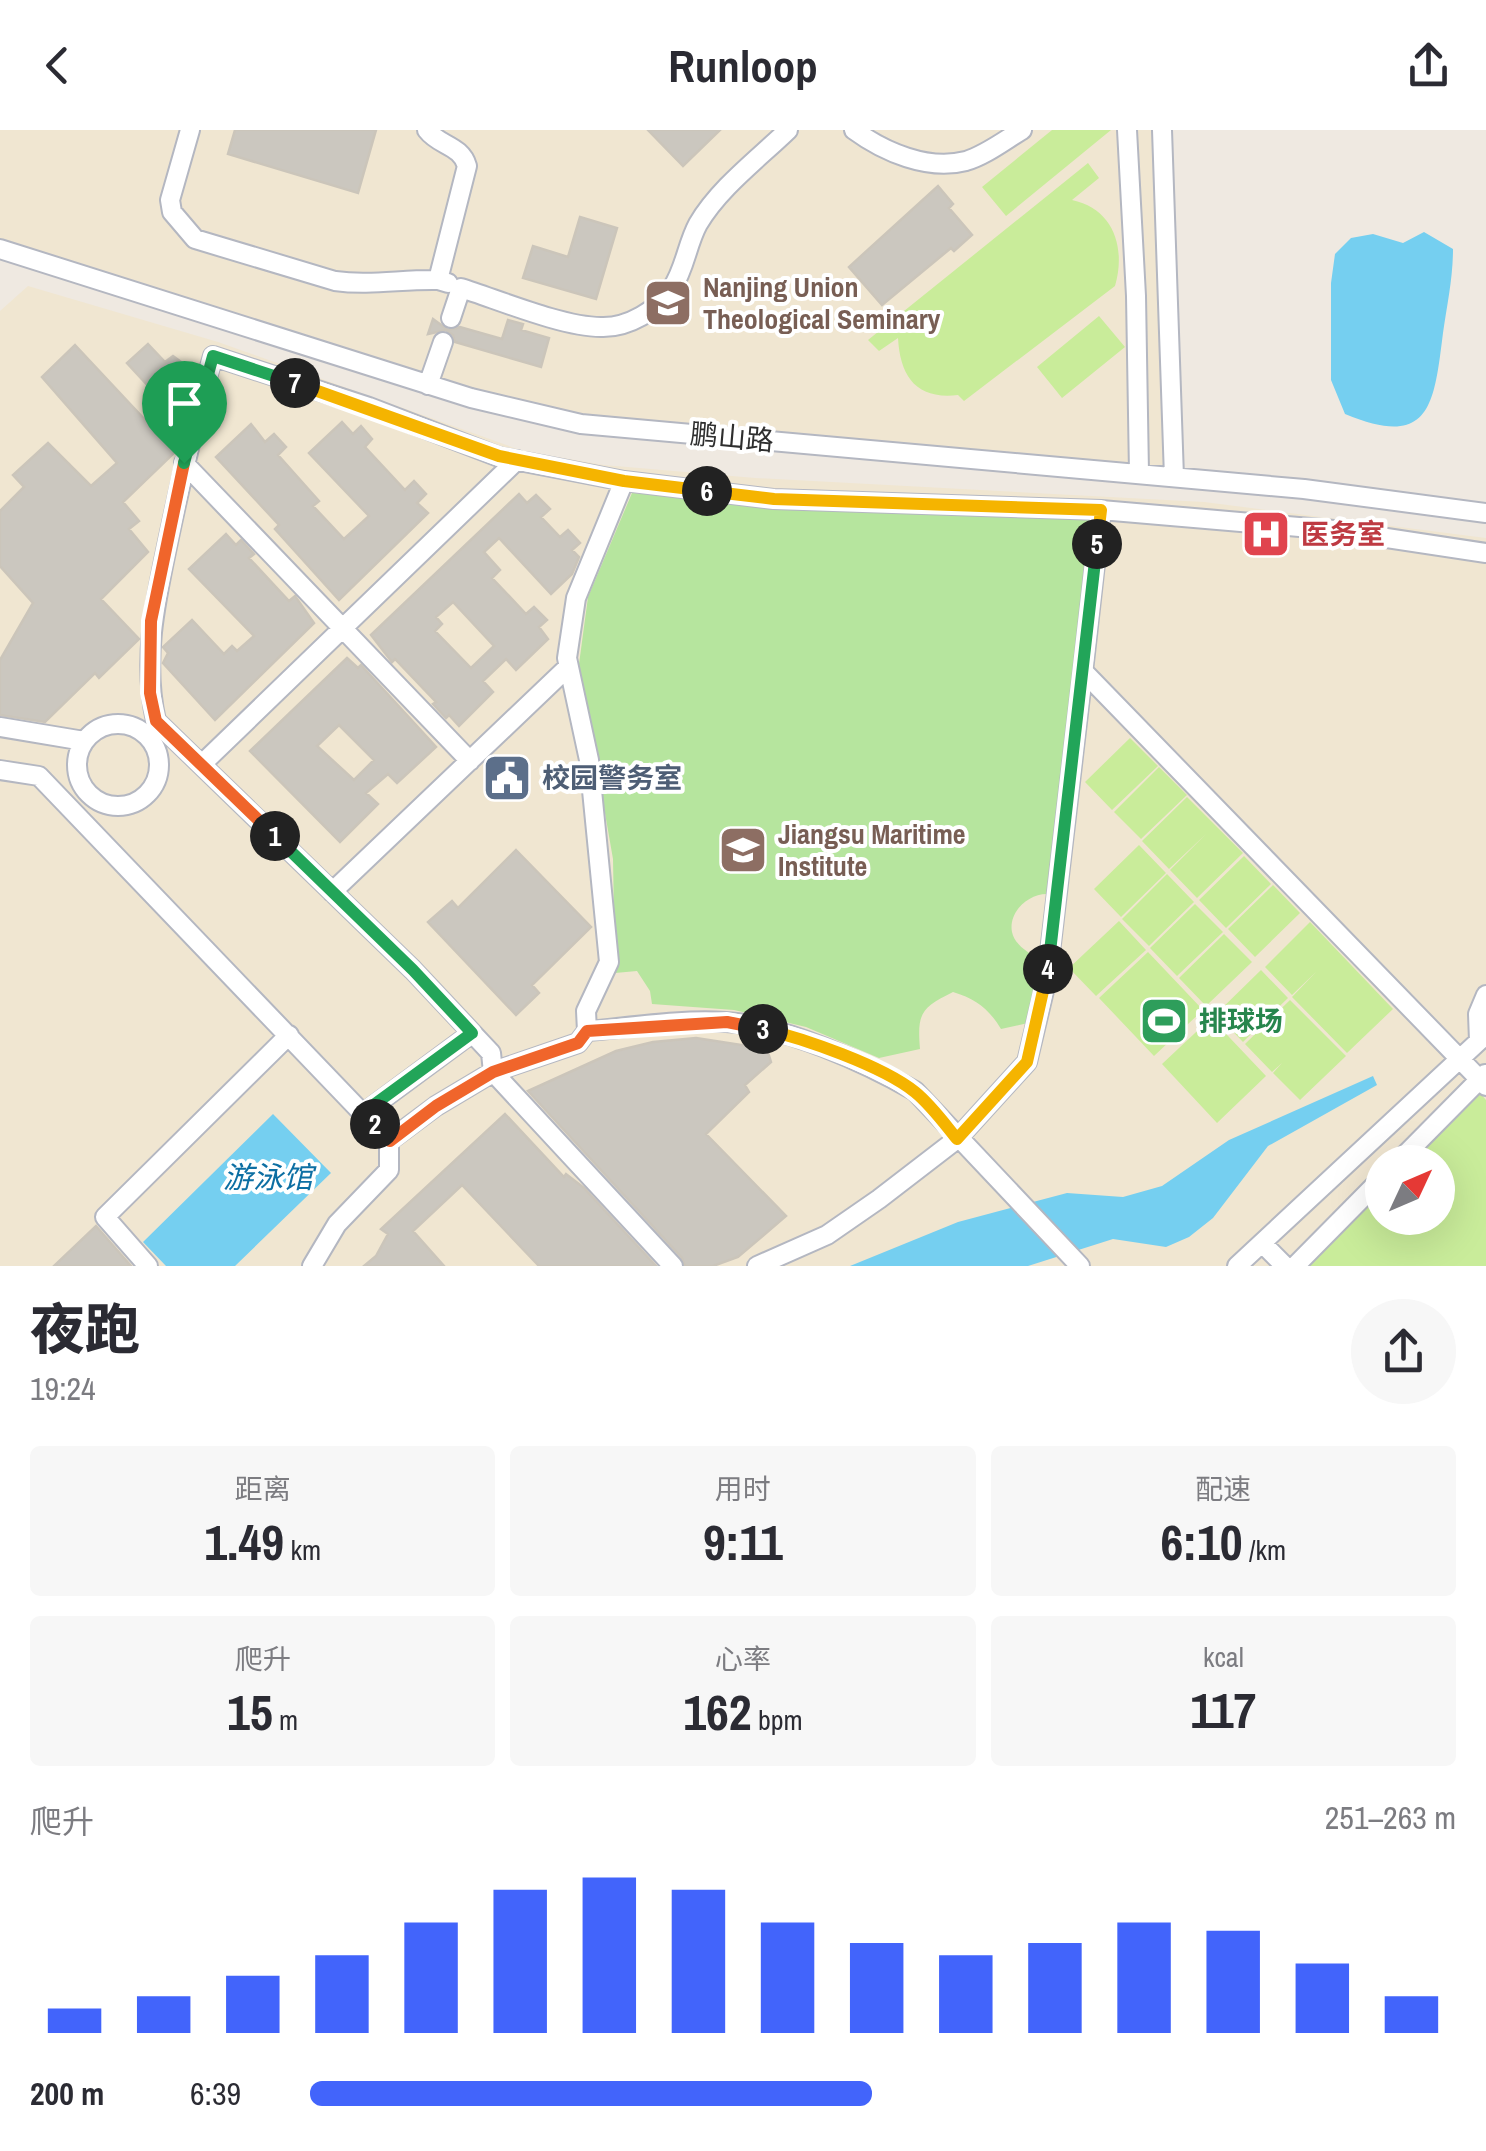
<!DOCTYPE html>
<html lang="zh">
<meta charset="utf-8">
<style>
:root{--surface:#fff;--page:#f7f7f7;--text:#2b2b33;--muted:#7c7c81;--accent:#4264fb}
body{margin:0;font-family:"Archivo Narrow","Noto Sans SC",sans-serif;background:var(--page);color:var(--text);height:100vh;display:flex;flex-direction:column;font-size:38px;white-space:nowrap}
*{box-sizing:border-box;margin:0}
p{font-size:32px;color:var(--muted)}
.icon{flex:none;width:55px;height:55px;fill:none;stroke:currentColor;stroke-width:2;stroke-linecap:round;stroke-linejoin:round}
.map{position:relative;height:1136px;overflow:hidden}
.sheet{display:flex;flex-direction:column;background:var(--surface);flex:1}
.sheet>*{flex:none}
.needle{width:65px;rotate:46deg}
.fabs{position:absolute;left:1365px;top:1015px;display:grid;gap:20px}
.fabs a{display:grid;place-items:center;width:90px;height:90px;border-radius:50%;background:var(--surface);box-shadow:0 10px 40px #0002;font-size:50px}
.pin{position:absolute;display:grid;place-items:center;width:85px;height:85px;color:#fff;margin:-102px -42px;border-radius:50% 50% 50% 0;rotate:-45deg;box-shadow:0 0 10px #0007}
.pin .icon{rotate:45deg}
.km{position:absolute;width:50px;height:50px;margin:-25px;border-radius:50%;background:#222;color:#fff;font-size:28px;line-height:50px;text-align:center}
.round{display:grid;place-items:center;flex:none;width:105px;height:105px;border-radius:52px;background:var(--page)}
.head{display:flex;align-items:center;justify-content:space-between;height:170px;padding:0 30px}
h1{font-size:55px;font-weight:800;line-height:75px}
.figures{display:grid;grid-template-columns:repeat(3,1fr);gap:15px;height:170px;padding:10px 30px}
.figures div{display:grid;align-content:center;border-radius:10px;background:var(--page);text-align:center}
.figures b{font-size:50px;font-weight:800}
.figures small{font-size:28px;font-weight:400}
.figures p{font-size:28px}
.chart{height:280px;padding:20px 30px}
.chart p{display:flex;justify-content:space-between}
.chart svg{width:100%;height:180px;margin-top:10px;stroke:var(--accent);stroke-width:6}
ul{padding:0 30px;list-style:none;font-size:32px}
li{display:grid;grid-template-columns:160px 120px 1fr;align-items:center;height:75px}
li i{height:25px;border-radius:12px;background:var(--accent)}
header{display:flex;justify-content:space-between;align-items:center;height:130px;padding:0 30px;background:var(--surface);font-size:45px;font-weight:800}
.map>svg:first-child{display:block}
.education{fill:#f0e6d1;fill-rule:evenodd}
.green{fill:#b6e59e}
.pitch{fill:#c9ec9a}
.water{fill:#75cff0}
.building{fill:#cbc7bf;stroke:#cbc5ba;stroke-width:2.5;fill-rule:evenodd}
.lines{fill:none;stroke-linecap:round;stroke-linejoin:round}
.minor-casing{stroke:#b4b7c1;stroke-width:22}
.minor{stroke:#fff;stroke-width:18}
.split-1-casing{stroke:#fff;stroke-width:20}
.split-2-casing{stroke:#fff;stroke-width:20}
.split-3-casing{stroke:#fff;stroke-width:20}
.split-4-casing{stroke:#fff;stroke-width:20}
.split-5-casing{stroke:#fff;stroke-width:20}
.split-6-casing{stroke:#fff;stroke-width:20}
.split-7-casing{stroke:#fff;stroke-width:20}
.split-8-casing{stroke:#fff;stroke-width:20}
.split-1{stroke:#f0652b;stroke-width:12}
.split-2{stroke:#22a559;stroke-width:12}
.split-3{stroke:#f0652b;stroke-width:12}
.split-4{stroke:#f5b400;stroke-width:12}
.split-5{stroke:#22a559;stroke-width:12}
.split-6{stroke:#f5b400;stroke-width:12}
.split-7{stroke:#f5b400;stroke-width:12}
.split-8{stroke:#22a559;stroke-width:12}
.labels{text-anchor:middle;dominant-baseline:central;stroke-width:8;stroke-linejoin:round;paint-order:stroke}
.education-label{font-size:28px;font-weight:bold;fill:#785e54;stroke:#fff;text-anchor:start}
.street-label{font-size:28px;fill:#2e2e2e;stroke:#fff}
.health-label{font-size:28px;font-weight:bold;fill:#be3a42;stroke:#fff;text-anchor:start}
.service-label{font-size:28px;font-weight:bold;fill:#4e5e75;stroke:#fff;text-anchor:start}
.leisure-label{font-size:28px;font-weight:bold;fill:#27864d;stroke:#fff;text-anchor:start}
.water-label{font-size:30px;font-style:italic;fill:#0d6fa3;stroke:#fff}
</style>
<header><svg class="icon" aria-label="back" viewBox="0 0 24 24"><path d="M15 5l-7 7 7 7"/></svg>Runloop<svg class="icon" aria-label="share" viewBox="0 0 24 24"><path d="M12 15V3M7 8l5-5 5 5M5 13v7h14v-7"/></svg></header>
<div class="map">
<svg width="1486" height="1136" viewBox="0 0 1486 1136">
<rect width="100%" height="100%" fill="#efe9e1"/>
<path class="education" d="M0 0H1162L1174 347 581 294 0 119Z
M28 156 218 212 523 321 604 335 755 348 1204 372 1486 408V1136H0V181ZM1382 1032H1438V1088H1382Z"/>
<path class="green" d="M632 363 928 384 1093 388 1048 764C1030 763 1008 781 1012 802 1015 816 1030 824 1042 830L1028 893 1001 899C989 879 976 869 953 862 921 878 917 883 920 919L879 928 806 897 734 880 652 874 650 861 637 841 615 843 613 729 579 534 588 467Z"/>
<path class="pitch" d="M1052 0H1111L1006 86 982 57Z
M1088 33 1099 48 1072 70C1114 79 1126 118 1115 156L964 271 958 265C916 270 900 246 898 208L879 221 868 210Z
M1099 186 1125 217 1062 268 1037 237Z
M1130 608 1158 636 1112 680 1085 652Z
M1159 637 1187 665 1141 709 1114 682Z
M1187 667 1243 723 1197 768 1170 740 1206 704 1169 739 1142 711Z
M1139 715 1166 743 1121 787 1094 759Z
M1244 726 1271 754 1226 798 1199 770Z
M1167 744 1194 772 1149 816 1122 789Z
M1273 755 1300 783 1255 827 1228 799Z
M1195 774 1223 802 1177 846 1150 818Z
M1119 791 1146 820 1096 866 1069 838Z
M1310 792 1393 879 1347 923 1292 867 1316 842 1292 865 1265 837Z
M1224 804 1252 832 1206 876 1179 848Z
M1148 822 1203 880 1154 926 1099 868Z
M1261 840 1288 868 1243 912 1216 884Z
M1290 870 1346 926 1300 970 1273 943 1282 933 1272 942 1245 914Z
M1211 888 1266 946 1217 993 1162 934Z
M1480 963 1486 970V1136H1305L1382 1059V1088H1438V1032H1410Z"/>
<path class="water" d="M1424 102 1453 119C1453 148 1447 175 1443 203 1434 274 1431 320 1345 284L1331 250V153L1335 124 1351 108 1373 104 1403 113Z
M1373 946 1377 955 1268 1016 1213 1088 1189 1107 1166 1117 1113 1109 1028 1136H850L958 1092 1067 1063 1123 1067 1162 1056 1229 1010Z
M273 984 331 1043 235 1136H166L143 1112Z"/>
<path class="building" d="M235 0H376L358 63 228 24Z
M648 0H720L683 36Z
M938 56 953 74 949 78 972 105 954 121 951 118 882 175 849 137Z
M580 87 617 98 596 169 523 148 533 116 568 127Z
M433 189 448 200 460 197 502 209 508 190 523 194 521 200 549 208 541 237 455 212 453 205 446 200 428 204Z
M148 214 165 232 173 226 184 234 191 248 163 272 127 233Z
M75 215 175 322 123 372 139 391 129 399 148 422 101 469 139 509 99 548 95 543 45 592 0 585V530L33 473 0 436V381L24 357 13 345 48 313 91 356 117 333 42 247Z
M342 292 353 304 361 296 372 309 365 317 405 360 414 351 426 364 417 373 428 383 339 470 275 399 279 395 216 327 251 294 265 312 274 304 286 317 278 325 319 371 313 376 344 409 369 386 309 323Z
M519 364 527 373 536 365 550 379 541 387 560 407 568 400 580 413 572 420 579 427 572 444 551 464 499 408 484 422 500 440 492 448 526 484 534 477 547 490 539 497 548 509 516 540 506 529 483 551 493 562 459 596 449 585 446 588 433 574 436 572 395 529 392 532 371 505ZM453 472 494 516 471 538 435 501 442 494 436 487Z
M226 404 236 415 241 410 254 424 249 428 289 471 295 466 314 493 215 590 163 533 168 523 163 517 192 490 224 524 232 516 237 521 254 506 189 439Z
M347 528 358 538 361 535 436 617 397 653 388 644 366 663 378 674 340 712 250 621ZM339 595 374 630 354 650 317 616Z
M516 720 591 797 532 855 539 863 516 885 428 792 452 771 458 778Z
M696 908 767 919 771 932 745 955 749 962 706 1004 786 1086 738 1127 713 1136H685L682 1128 528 961 616 921 653 912Z
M505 984 564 1047 566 1044 584 1058 656 1136H539L462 1055 413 1101 444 1136H364L376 1126 388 1104 381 1099Z
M96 1096 131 1136H54Z"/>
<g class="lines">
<g class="minor-casing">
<path id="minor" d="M190 0 170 70 172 82 195 109 335 151C370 156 403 149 438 150
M427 0C439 16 461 15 467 36L438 150 448 153
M854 0C884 22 928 41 966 31 986 25 1005 10 1022 0
M1127 0 1136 166 1139 343
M1162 0 1174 347
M0 119 471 268 581 294 1304 359 1486 383
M451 188 461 158C499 170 563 197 601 197 628 198 658 180 672 158 685 139 687 114 698 94 719 58 758 29 788 0
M428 255 443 212
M184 333 470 631
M1486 423 1334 400 1101 380 1083 541 1486 956
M77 635a41 41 0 1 1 82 0a41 41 0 1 1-82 0Z
M0 597 84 611
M202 634 517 330
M0 640 39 646 389 1011
M332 762 568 537
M587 901 586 881 609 832 589 630 567 528 576 468 624 351
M364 983 472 903
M1398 1032 1485 944
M1262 1113 1285 1136
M148 1136 105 1087 289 905
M312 1136 337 1094 389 1040V1011L436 976 493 942 673 1136
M757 1136 827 1105 879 1069 957 1009 1027 932 1047 848 1083 541
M1080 1136 915 961C866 933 783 895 726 892 681 889 632 897 587 901L578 913 493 942 491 923 413 840 156 591C142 528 156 469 169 407 182 346 196 286 213 226L369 277 499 327 624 351 773 369 1101 380
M1237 1136 1479 911 1478 884 1486 865
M1295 1136 1382 1048"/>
</g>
<use href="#minor" class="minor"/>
</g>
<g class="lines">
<g class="split-1-casing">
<path id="split-1" d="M184 333 151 491 150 563 156 591 275 706"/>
</g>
<g class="split-2-casing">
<path id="split-2" d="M275 706 413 840 472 903 364 982 375 994"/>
</g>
<g class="split-3-casing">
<path id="split-3" d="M375 994 390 1011 436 976 493 942 578 913 587 901 727 892 763 899"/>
</g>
<g class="split-4-casing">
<path id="split-4" d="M763 899C803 908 883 936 915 962 931 975 944 993 957 1009L1027 932 1048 839"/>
</g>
<g class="split-5-casing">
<path id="split-5" d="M1048 839 1097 414"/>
</g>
<g class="split-6-casing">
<path id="split-6" d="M707 361 774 369 1101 380 1097 414"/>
</g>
<g class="split-7-casing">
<path id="split-7" d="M295 253 499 326 624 351 707 361"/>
</g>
<g class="split-8-casing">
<path id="split-8" d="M184 333 213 226 295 253"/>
</g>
<use href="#split-1" class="split-1"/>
<use href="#split-2" class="split-2"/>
<use href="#split-3" class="split-3"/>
<use href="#split-4" class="split-4"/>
<use href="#split-5" class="split-5"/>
<use href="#split-6" class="split-6"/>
<use href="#split-7" class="split-7"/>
<use href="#split-8" class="split-8"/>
</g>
<defs>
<g id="university-square" transform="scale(2.5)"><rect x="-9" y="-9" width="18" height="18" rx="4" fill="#8d6e63" stroke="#fff"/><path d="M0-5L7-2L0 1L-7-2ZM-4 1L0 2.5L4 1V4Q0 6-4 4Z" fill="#fff"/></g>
<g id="hospital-square" transform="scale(2.5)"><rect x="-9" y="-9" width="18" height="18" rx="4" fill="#e0444e" stroke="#fff"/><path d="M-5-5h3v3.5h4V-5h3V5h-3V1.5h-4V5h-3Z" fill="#fff"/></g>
<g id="civic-square" transform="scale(2.5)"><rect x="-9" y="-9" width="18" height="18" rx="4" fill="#5c6f8a" stroke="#fff"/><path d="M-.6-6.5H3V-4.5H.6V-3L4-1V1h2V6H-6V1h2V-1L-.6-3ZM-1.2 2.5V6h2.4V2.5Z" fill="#fff"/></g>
<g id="stadium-square" transform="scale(2.5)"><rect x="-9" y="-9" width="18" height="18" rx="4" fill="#2e9e5b" stroke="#fff"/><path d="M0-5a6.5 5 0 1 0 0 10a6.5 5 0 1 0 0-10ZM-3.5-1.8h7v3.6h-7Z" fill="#fff"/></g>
</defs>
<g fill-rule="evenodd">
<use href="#university-square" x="668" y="173"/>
<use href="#hospital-square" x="1266" y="404"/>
<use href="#civic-square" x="507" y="648"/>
<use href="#university-square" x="743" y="720"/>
<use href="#stadium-square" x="1164" y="891"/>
</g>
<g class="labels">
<g class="education-label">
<text x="703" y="157">Nanjing Union<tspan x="703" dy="32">Theological Seminary</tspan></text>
<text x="778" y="704">Jiangsu Maritime<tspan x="778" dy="32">Institute</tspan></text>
</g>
<g class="street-label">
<text transform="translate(732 307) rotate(5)">鹏山路</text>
</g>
<g class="health-label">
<text x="1301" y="404">医务室</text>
</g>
<g class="service-label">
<text x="542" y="648">校园警务室</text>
</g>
<g class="leisure-label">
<text x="1199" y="891">排球场</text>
</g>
<g class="water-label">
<text x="268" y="1047">游泳馆</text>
</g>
</g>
</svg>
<div class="fabs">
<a><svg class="needle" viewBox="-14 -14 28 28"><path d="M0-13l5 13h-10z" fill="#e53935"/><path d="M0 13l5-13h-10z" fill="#7c7c81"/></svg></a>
</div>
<div class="pin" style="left:184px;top:333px;background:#1e9e55"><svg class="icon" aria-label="arrive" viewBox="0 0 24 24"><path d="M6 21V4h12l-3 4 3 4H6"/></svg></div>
<b class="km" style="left:275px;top:706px">1</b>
<b class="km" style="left:375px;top:994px">2</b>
<b class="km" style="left:763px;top:899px">3</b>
<b class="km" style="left:1048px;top:839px">4</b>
<b class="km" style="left:1097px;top:414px">5</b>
<b class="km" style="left:707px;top:361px">6</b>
<b class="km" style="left:295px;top:253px">7</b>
</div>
<section class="sheet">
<div class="head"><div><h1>夜跑</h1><p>19:24</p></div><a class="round"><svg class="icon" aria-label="share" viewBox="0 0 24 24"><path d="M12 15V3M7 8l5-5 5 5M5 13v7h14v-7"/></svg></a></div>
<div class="figures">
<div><p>距离</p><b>1.49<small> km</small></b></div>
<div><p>用时</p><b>9:11</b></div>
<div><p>配速</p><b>6:10<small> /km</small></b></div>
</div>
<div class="figures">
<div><p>爬升</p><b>15<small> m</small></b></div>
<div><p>心率</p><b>162<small> bpm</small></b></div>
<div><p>kcal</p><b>117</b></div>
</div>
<div class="chart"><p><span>爬升</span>251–263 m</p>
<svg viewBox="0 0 160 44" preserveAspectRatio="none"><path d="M5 44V38M15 44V35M25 44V30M35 44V25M45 44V17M55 44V9M65 44V6M75 44V9M85 44V17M95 44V22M105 44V25M115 44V22M125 44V17M135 44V19M145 44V27M155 44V35"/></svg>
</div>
<ul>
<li><b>200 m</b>6:39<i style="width:49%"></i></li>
</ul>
</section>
